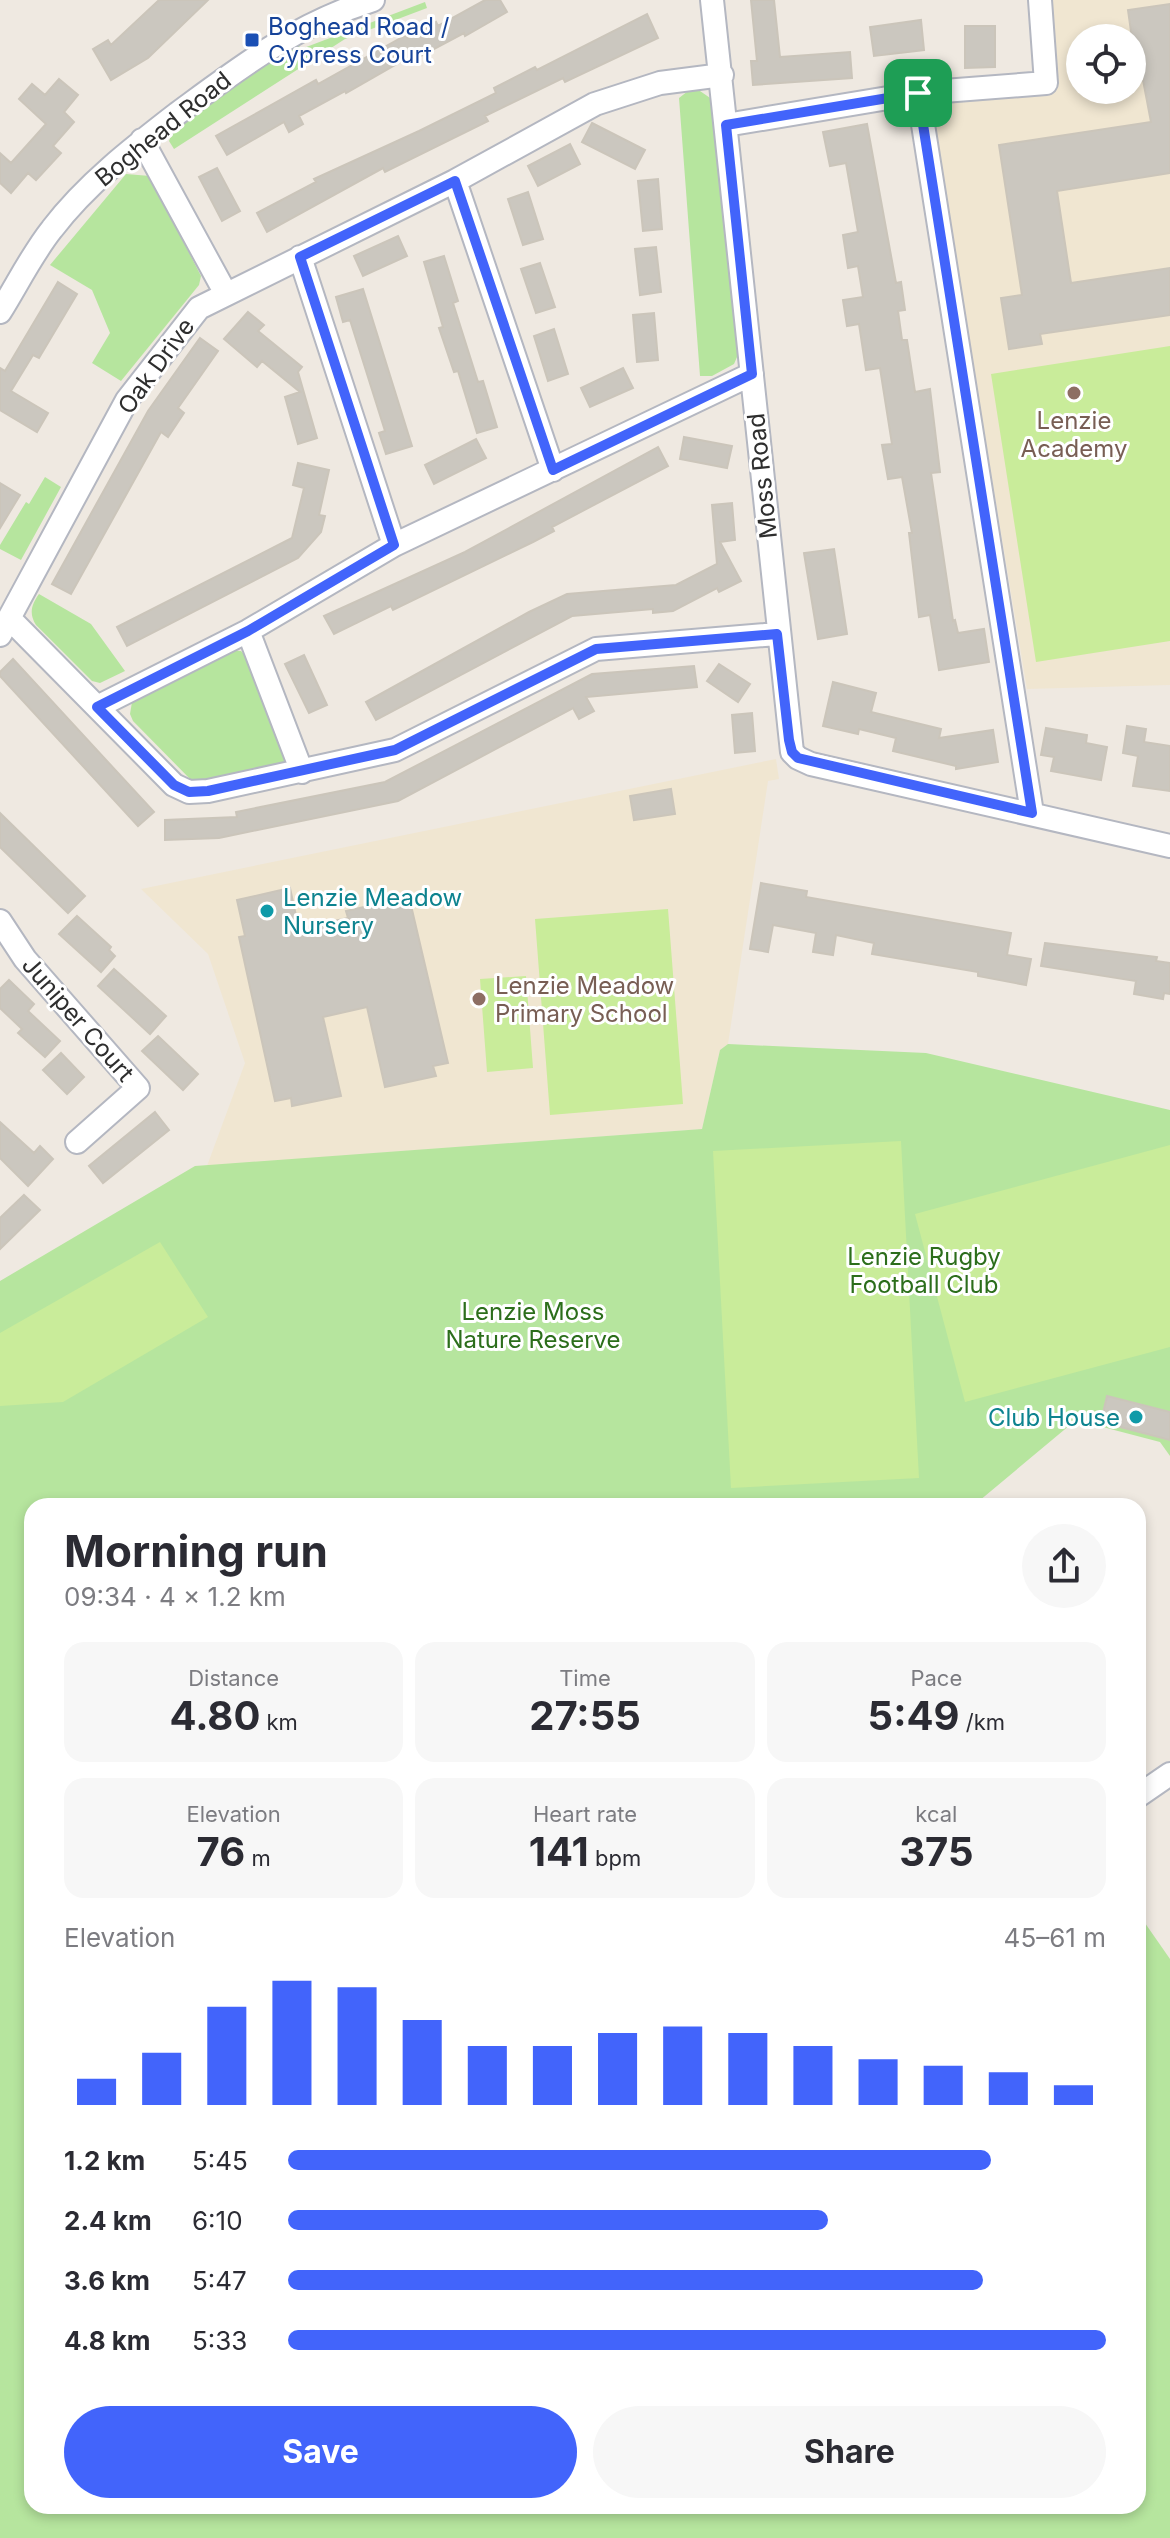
<!DOCTYPE html>
<meta charset="utf-8">
<style>
:root{--surface:#fff;--page:#f7f7f7;--text:#2b2b33;--muted:#7c7c81;--accent:#4264fb}
body{margin:0;font-family:Inter,sans-serif;background:var(--page);color:var(--text);height:100vh;display:flex;flex-direction:column;font-size:30px;white-space:nowrap}
*{box-sizing:border-box;margin:0}
p{font-size:26px;color:var(--muted)}
.icon{flex:none;width:44px;height:44px;fill:none;stroke:currentColor;stroke-width:2;stroke-linecap:round;stroke-linejoin:round}
.map{position:relative;flex:1;overflow:hidden}
.sheet{position:absolute;left:24px;top:1498px;width:1122px;height:1016px;display:flex;flex-direction:column;background:var(--surface);border-radius:24px;box-shadow:0 4px 12px #0003}
.sheet>*{flex:none}
.tools{position:absolute;left:1066px;top:24px;display:grid;gap:16px}
.tools a{display:grid;place-items:center;width:80px;height:80px;border-radius:50%;background:var(--surface);box-shadow:0 4px 12px #0003;font-size:40px}
.pin{position:absolute;display:grid;place-items:center;width:68px;height:68px;color:#fff;margin:-34px;border-radius:16px;box-shadow:0 4px 12px #0006}
.round{display:grid;place-items:center;flex:none;width:84px;height:84px;border-radius:42px;background:var(--page)}
.overview{display:flex;align-items:center;justify-content:space-between;height:136px;padding:0 40px}
h1{font-size:44px;font-weight:700;line-height:60px}
.stats{display:grid;grid-template-columns:repeat(3,1fr);gap:12px;height:136px;padding:8px 40px}
.stats div{display:grid;align-content:center;border-radius:20px;background:var(--page);text-align:center}
.stats b{font-size:40px;font-weight:700}
.stats small{font-size:22px;font-weight:400}
.stats p{font-size:22px}
.chart{height:224px;padding:16px 40px}
.chart p{display:flex;justify-content:space-between}
.chart svg{width:100%;height:144px;margin-top:8px;stroke:var(--accent);stroke-width:6}
.primary-button{display:flex;gap:16px;margin-top:auto;padding:16px 40px}
.primary-button a{flex:1;height:92px;border-radius:48px;background:var(--accent);color:#fff;font-size:32px;font-weight:700;line-height:92px;text-align:center}
.primary-button a+a{background:var(--page);color:var(--text)}
ul{padding:0 40px;list-style:none;font-size:26px}
li{display:grid;grid-template-columns:128px 96px 1fr;align-items:center;height:60px}
li i{height:20px;border-radius:10px;background:var(--accent)}
.map>svg:first-child{display:block}
.education{fill:#f0e6d1;fill-rule:evenodd}
.green{fill:#b6e59e}
.pitch{fill:#c9ec9a}
.building{fill:#cbc7bf;stroke:#cbc5ba;stroke-width:2}
.lines{fill:none;stroke-linecap:round;stroke-linejoin:round}
.minor-casing{stroke:#b4b7c1;stroke-width:26}
.minor{stroke:#fff;stroke-width:22}
.route-casing{stroke:#fff;stroke-width:16}
.route{stroke:#4264fb;stroke-width:10}
.transit-dot{fill:#1a4fb4;stroke:#fff;stroke-width:3}
.education-dot{fill:#8d6e63;stroke:#fff;stroke-width:3}
.culture-dot{fill:#0f9aa8;stroke:#fff;stroke-width:3}
.labels{text-anchor:middle;dominant-baseline:central;stroke-width:6;stroke-linejoin:round;paint-order:stroke}
.transit-label{font-size:24px;fill:#164399;stroke:#fff;text-anchor:start}
.street-label{font-size:24px;fill:#2e2e2e;stroke:#fff}
.education-label{font-size:24px;fill:#785e54;stroke:#fff}
.culture-label{font-size:24px;fill:#0d838f;stroke:#fff;text-anchor:start}
.park-label{font-size:24px;fill:#2c6e1b;stroke:#fff}
</style>
<div class="map">
<svg width="1170" height="2538" viewBox="0 0 1170 2538">
<rect width="100%" height="100%" fill="#efe9e1"/>
<path class="education" d="M1046 0H1170V685L1027 689 929 101 1047 88ZM1080 38H1132V90H1080Z
M776 759 779 779 768 781 728 1044 720 1050 702 1129 207 1166 245 1063 208 954 141 889Z"/>
<path class="green" d="M425 2 427 8 345 39 174 149 169 141 174 128 253 70 298 44 301 49Z
M688 91H700L716 102 740 350 734 364 712 376H700L679 98Z
M126 174 150 176 201 276 199 285 121 381 92 363 110 333 92 290 50 265Z
M45 477 61 487 21 560 0 549V545L26 502 29 504Z
M39 594 91 624 125 671 100 683 92 681 36 625C29 614 31 605 39 594Z
M225 650 241 651 251 661 287 757 283 767 206 784 192 781 133 721 130 714 132 702Z
M728 1044 926 1053 1170 1110V1456L1160 1442 1076 1420 973 1506H32V2506H1138V1913L1170 1959V2538H0V1281L195 1166 702 1129 720 1050Z"/>
<path class="pitch" d="M1170 346V641L1036 662 991 374Z
M668 909 683 1104 550 1115 535 919Z
M526 976 533 1068 487 1072 480 979Z
M901 1141 919 1478 731 1488 713 1151Z
M1170 1145V1347L965 1402 915 1214Z
M160 1242 208 1317 63 1402 0 1406V1333Z"/>
<path class="building" d="M159 0H208L148 58 111 80 93 49 108 40 111 45Z
M485 0H500L507 12 465 36 464 33 406 64 404 60 346 93 345 91 299 116 303 124 289 132 284 122 227 155 216 136 316 80 318 84 406 35 408 38 436 22 438 26Z
M751 0H774L780 57 850 52 852 78 753 85 751 61H757Z
M1170 4V173L1057 191 1071 283 1170 268V315L1040 334 1042 344 1009 349 1001 298 1022 295 999 145 1151 122 1143 80 1138 81 1128 10Z
M647 14 658 38 565 82 563 78 485 116 488 121 385 172 383 168 267 232 257 213 316 182 314 179 419 131 496 93 494 88 535 67 537 70Z
M921 20 924 50 874 56 870 27Z
M965 26H995V67L965 68Z
M59 79 78 95 64 112 74 122 53 146 61 153 36 180 28 173 11 193 0 183V153L11 163 46 124 19 99 32 84 45 95Z
M592 123 645 150 635 169 582 142Z
M867 124 896 283 901 282 905 310 898 311 902 340H907L915 392 930 389 940 472 931 473 953 621 955 620 958 633 984 629 989 662 939 670 930 615 919 617 909 533H912L902 477 888 479 882 445 892 444 880 368 866 370 859 324 847 326 843 300 863 297 858 266 848 268 843 235 858 232 846 163 830 166 823 132Z
M570 144 580 164 538 186 528 166Z
M217 168 240 211 222 221 199 177Z
M658 179 662 229 643 231 638 181Z
M528 192 543 239 523 245 508 199Z
M398 236 407 256 363 276 354 256Z
M656 247 661 292 640 295 635 249Z
M444 256 458 301 453 303 478 382 483 381 497 427 477 433 458 371 454 372 439 328 443 327 424 262Z
M540 263 555 307 536 313 521 269Z
M58 282 77 294 39 358 33 355 11 391 48 413 37 432 0 410V368L5 371Z
M363 289 412 446 386 454 379 433 385 431 350 320 343 322 336 297Z
M248 312 264 325 258 331 302 367 298 372 317 438 298 444 285 397 300 392 262 361 257 367 224 339Z
M654 313 658 360 637 362 633 315Z
M554 329 568 374 548 381 534 336Z
M200 338 218 351 178 408 184 413 168 437 161 432 71 594 52 584 148 411Z
M623 368 633 388 590 407 581 388Z
M684 437 732 446 727 468 680 459Z
M476 439 486 458 434 484 425 465Z
M658 447 668 466 552 527 554 531 533 542 393 610 391 606 334 634 324 616 465 552Z
M298 463 329 470 319 515 325 516 321 532 298 558 127 646 117 627 292 538 304 488 293 485Z
M0 483 20 495 0 528Z
M732 503 735 540 720 542 741 581 719 592 717 588 673 611 653 613V609L572 616 376 720 366 702 529 612 567 594 676 585 717 564 712 505Z
M834 549 847 634 818 639 804 553Z
M304 655 327 705 309 713 285 664Z
M13 659 154 812 138 826 0 676V672Z
M719 664 750 684 738 702 707 681Z
M694 666 697 687 586 697 594 711 579 719 573 708 398 801 219 838 165 840V820L237 817 236 812 385 782 592 674Z
M833 682 876 693 871 712 941 729 939 738 993 730 998 762 956 769V766L893 751 896 738 859 729 858 734 823 726Z
M752 713 755 751 735 753 732 715Z
M1127 726 1146 729 1144 742 1170 746V791L1133 786 1138 756 1123 753Z
M1046 728 1087 735 1086 743 1107 747 1101 780 1051 771 1054 757 1041 755Z
M671 789 675 814 634 820 630 796Z
M0 813 85 896 68 913 0 847Z
M761 883 807 891 806 897 1011 933 1007 955 1031 959 1026 985 978 976V972L872 954 874 943 836 935 833 955 813 952 816 933 773 925 768 952 750 949Z
M290 888 298 925 301 924 302 928 348 918 346 911 409 897 448 1063 433 1066 436 1076 385 1087 367 1007 323 1017 341 1096 292 1106 291 1098 275 1101 239 937 245 936 237 900Z
M77 916 111 947 109 950 115 956 101 972 59 934Z
M1045 943 1157 957 1156 961 1170 963V994L1164 993 1163 999 1134 994 1136 981 1041 966Z
M114 969 166 1016 150 1034 98 986Z
M9 980 34 1004 28 1011 60 1041 45 1057 18 1033 22 1029 0 1008V989Z
M158 1036 198 1074 183 1090 142 1051Z
M61 1053 84 1077 67 1094 43 1070Z
M155 1112 169 1130 103 1183 89 1166Z
M0 1122 34 1153 40 1146 53 1159 28 1186 0 1158Z
M24 1195 40 1210 0 1249V1218Z
M1107 1396 1170 1412V1440L1101 1422Z"/>
<g class="lines">
<g class="minor-casing">
<path id="minor" d="M712 0 792 752 798 758 811 764 1170 846
M918 93 1032 813
M726 125 918 93 1046 83 1040 0
M142 140 226 294
M455 181 553 470
M300 257 394 545
M0 312C17 285 32 254 52 229 86 184 134 147 178 113 242 66 296 24 373 0
M9 618 174 785 189 792 208 791 395 750 596 649 777 634
M248 631 302 772
M0 635 127 400 199 308 455 181 595 104 660 83 722 75
M97 707 248 631 394 545 752 374
M0 921 25 959 138 1088 77 1142
M1138 1796 1170 1774"/>
</g>
<use href="#minor" class="minor"/>
</g>
<g class="lines">
<g class="route-casing">
<path id="route" d="M918 93 1032 813 798 758 792 752 789 740 777 634 596 649 395 750 208 791 189 792 174 785 97 707 248 631 394 545 300 257 455 181 553 470 752 374 726 125Z"/>
</g>
<use href="#route" class="route"/>
</g>
<rect class="transit-dot" x="244" y="32" width="16" height="16" rx="4"/>
<g class="education-dot">
<circle cx="1074" cy="393" r="8"/>
<circle cx="479" cy="999" r="8"/>
</g>
<g class="culture-dot">
<circle cx="267" cy="911" r="8"/>
<circle cx="1136" cy="1417" r="8"/>
</g>
<g class="labels">
<g class="transit-label">
<text x="268" y="26">Boghead Road /<tspan x="268" dy="28">Cypress Court</tspan></text>
</g>
<g class="street-label">
<text transform="translate(163 129) rotate(-39)">Boghead Road</text>
<text transform="translate(156 366) rotate(-54)">Oak Drive</text>
<text transform="translate(762 476) rotate(-96)">Moss Road</text>
<text transform="translate(78 1019) rotate(49)">Juniper Court</text>
</g>
<g class="education-label">
<text x="1074" y="420">Lenzie<tspan x="1074" dy="28">Academy</tspan></text>
<text x="495" y="985" text-anchor="start">Lenzie Meadow<tspan x="495" dy="28">Primary School</tspan></text>
</g>
<g class="culture-label">
<text x="283" y="897">Lenzie Meadow<tspan x="283" dy="28">Nursery</tspan></text>
<text x="1120" y="1417" text-anchor="end">Club House</text>
</g>
<g class="park-label">
<text x="924" y="1256">Lenzie Rugby<tspan x="924" dy="28">Football Club</tspan></text>
<text x="533" y="1311">Lenzie Moss<tspan x="533" dy="28">Nature Reserve</tspan></text>
</g>
</g>
</svg>
<div class="tools">
<a><svg class="icon" aria-label="locate" viewBox="0 0 24 24"><circle cx="12" cy="12" r="6"/><path d="M12 2v4M12 18v4M2 12h4M18 12h4"/></svg></a>
</div>
<div class="pin" style="left:918px;top:93px;background:#1e9e55"><svg class="icon" aria-label="arrive" viewBox="0 0 24 24"><path d="M6 21V4h12l-3 4 3 4H6"/></svg></div>
<section class="sheet">
<div class="overview"><div><h1>Morning run</h1><p>09:34 · 4 × 1.2 km</p></div><a class="round"><svg class="icon" aria-label="share" viewBox="0 0 24 24"><path d="M12 15V3M7 8l5-5 5 5M5 13v7h14v-7"/></svg></a></div>
<div class="stats">
<div><p>Distance</p><b>4.80<small> km</small></b></div>
<div><p>Time</p><b>27:55</b></div>
<div><p>Pace</p><b>5:49<small> /km</small></b></div>
</div>
<div class="stats">
<div><p>Elevation</p><b>76<small> m</small></b></div>
<div><p>Heart rate</p><b>141<small> bpm</small></b></div>
<div><p>kcal</p><b>375</b></div>
</div>
<div class="chart"><p><span>Elevation</span>45–61 m</p>
<svg viewBox="0 0 160 44" preserveAspectRatio="none"><path d="M5 44V36M15 44V28M25 44V14M35 44V6M45 44V8M55 44V18M65 44V26M75 44V26M85 44V22M95 44V20M105 44V22M115 44V26M125 44V30M135 44V32M145 44V34M155 44V38"/></svg>
</div>
<ul>
<li><b>1.2 km</b>5:45<i style="width:86%"></i></li>
<li><b>2.4 km</b>6:10<i style="width:66%"></i></li>
<li><b>3.6 km</b>5:47<i style="width:85%"></i></li>
<li><b>4.8 km</b>5:33<i style="width:100%"></i></li>
</ul>
<div class="primary-button"><a>Save</a><a>Share</a></div>
</section>
</div>
